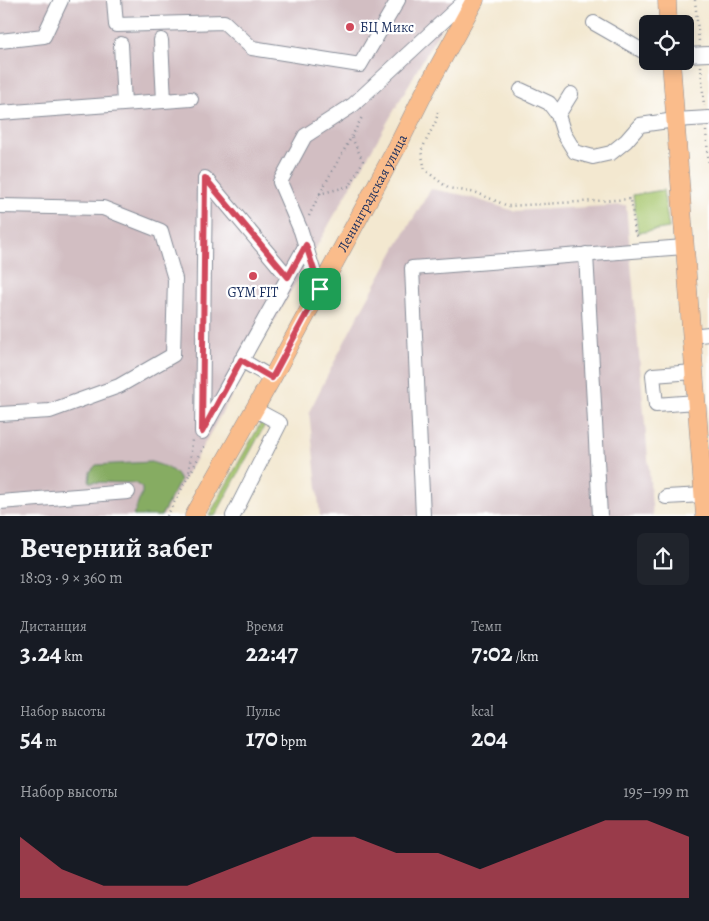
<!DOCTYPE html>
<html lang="ru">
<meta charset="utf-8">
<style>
:root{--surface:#171b24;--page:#20242c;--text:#f1f3f6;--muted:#9ea1a6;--accent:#d1495b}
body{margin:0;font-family:Alegreya,serif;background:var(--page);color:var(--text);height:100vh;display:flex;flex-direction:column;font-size:19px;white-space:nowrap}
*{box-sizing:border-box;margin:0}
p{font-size:16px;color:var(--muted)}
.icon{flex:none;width:28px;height:28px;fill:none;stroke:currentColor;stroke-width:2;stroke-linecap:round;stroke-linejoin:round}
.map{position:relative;height:516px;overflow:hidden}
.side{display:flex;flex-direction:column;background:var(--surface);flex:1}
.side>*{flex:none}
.tools{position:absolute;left:639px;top:15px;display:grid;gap:10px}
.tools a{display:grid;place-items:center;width:55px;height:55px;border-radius:8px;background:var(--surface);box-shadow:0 2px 12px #0003;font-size:25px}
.pin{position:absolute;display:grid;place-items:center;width:42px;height:42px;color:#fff;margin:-21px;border-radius:10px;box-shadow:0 2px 8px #0006}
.round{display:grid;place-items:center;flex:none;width:52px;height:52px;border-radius:8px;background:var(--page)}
.headline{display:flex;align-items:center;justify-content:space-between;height:85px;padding:0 20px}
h1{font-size:28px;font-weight:700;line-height:38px}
.metrics{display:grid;grid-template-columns:repeat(3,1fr);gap:8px;height:85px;padding:5px 20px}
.metrics div{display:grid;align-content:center}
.metrics b{font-size:25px;font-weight:700}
.metrics small{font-size:14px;font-weight:400}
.metrics p{font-size:14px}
.chart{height:140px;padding:10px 20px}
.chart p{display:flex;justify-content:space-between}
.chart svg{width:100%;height:90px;margin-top:5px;fill:var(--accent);opacity:.7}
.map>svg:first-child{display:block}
.industrial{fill:#d2bec2}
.green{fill:#a8c76f;stroke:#627b66}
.forest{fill:#86ac62;stroke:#506e60}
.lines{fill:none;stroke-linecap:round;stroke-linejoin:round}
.minor-casing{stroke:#878c97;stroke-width:16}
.major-casing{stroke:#878c97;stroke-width:19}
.path{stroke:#878c97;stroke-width:2.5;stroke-dasharray:1 4;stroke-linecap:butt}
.minor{stroke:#fff;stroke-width:14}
.major{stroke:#fabc8b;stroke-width:18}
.route-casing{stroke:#fff;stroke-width:10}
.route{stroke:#d1495b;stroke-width:6}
.poi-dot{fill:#d1495b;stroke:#fff;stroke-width:2}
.labels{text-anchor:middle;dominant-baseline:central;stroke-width:4.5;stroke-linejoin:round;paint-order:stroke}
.poi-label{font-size:14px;fill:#1b2f5e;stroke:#fff;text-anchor:start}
.street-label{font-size:14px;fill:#1b2f5e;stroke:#fff}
</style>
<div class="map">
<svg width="709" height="516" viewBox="0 0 709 516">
<rect width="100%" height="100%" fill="#fff"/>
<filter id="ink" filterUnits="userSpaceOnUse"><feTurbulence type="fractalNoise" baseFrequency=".02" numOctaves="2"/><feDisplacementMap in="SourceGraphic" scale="10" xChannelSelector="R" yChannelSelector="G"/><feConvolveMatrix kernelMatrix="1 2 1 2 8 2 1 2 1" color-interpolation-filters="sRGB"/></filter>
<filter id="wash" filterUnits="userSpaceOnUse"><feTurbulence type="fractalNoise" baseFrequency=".0096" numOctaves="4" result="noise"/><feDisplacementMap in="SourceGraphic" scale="20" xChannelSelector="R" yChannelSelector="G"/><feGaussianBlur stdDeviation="1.12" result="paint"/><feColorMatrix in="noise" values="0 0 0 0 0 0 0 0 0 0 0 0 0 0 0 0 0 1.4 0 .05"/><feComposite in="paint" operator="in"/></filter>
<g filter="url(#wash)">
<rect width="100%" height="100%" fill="#f3e8d0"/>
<path class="industrial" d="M0 0H457L163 516H0Z
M431 189 463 195 514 211 626 205 653 516H320L309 412 351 329 396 247Z"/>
<path class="green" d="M663 190 669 228 638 233 633 195Z
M263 419 267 421 215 516H209Z"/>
<path class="forest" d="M151 462C163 466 175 468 180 481L161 516H133L142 493V488L135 483 89 482 90 472 96 465Z"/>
</g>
<g filter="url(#ink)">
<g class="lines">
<g class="minor-casing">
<path id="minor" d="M114 0 116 25 224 22 252 48 360 65 398 0
M594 23 648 54
M161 40 164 101
M0 41 44 36 61 0
M121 44 124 104
M685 55 709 54
M521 90 549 103 558 115 564 134 575 152 593 157 611 153 626 141 640 125 675 120 709 118
M0 113 191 99
M558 115 571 94
M0 206 103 208 161 231 175 279 173 355 119 386 50 411 0 414
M586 254 600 516
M319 289 301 231 280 182 305 136 353 105 466 0
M691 336 709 334
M241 360 272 378
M694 372 653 375 656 405 696 402
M203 430 306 245
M202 432 205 178 288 277
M666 497 703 495
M0 502 128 492
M233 516 280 423 254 409
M423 516 412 268 684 247"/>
</g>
<g class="major-casing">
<g id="major">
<path d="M667 0 668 24"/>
<path d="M671 61 705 516"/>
<path id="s1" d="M194 516 272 378 397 147 424 93 475 0"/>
</g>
</g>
<path class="path" d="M695 0 699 41
M701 66 704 106
M438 112 436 121 421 151 425 170 448 188 477 193 508 206 631 199 635 234 639 237
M706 131 709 165
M319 194 350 186 363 161 352 138
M309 216C325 181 346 149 363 115
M190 474 206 443
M167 516 189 475 192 440"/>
<use href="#minor" class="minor"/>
<use href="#major" class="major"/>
</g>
</g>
<g class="lines" filter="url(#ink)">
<g class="route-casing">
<path id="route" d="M205 178 288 277 306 245 320 289 272 378 241 360 202 432Z"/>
</g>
<use href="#route" class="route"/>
</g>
<g class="poi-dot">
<circle cx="350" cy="27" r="5"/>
<circle cx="253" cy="276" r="5"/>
</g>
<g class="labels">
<g class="poi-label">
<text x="360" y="27">БЦ Микс</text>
<text x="253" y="292" text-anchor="middle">GYM FIT</text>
</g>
<g class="street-label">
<text stroke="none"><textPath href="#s1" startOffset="369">Ленинградская улица</textPath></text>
</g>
</g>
</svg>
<div class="tools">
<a><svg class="icon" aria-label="locate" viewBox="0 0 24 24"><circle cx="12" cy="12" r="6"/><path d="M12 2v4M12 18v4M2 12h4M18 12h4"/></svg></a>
</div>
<div class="pin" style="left:320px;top:289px;background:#1e9e55"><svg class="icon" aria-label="arrive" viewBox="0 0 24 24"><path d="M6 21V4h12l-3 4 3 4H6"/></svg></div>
</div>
<section class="side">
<div class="headline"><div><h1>Вечерний забег</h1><p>18:03 · 9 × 360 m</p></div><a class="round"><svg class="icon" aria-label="share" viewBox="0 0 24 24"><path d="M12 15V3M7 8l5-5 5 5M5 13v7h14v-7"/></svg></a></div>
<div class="metrics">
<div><p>Дистанция</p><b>3.24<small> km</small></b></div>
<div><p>Время</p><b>22:47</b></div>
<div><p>Темп</p><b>7:02<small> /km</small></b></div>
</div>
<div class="metrics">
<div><p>Набор высоты</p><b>54<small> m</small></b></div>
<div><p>Пульс</p><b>170<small> bpm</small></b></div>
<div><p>kcal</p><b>204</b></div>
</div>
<div class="chart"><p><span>Набор высоты</span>195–199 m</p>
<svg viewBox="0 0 160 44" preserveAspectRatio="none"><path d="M0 44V14L10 30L20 38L30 38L40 38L50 30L60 22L70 14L80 14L90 22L100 22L110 30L120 22L130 14L140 6L150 6L160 14V44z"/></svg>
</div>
</section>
